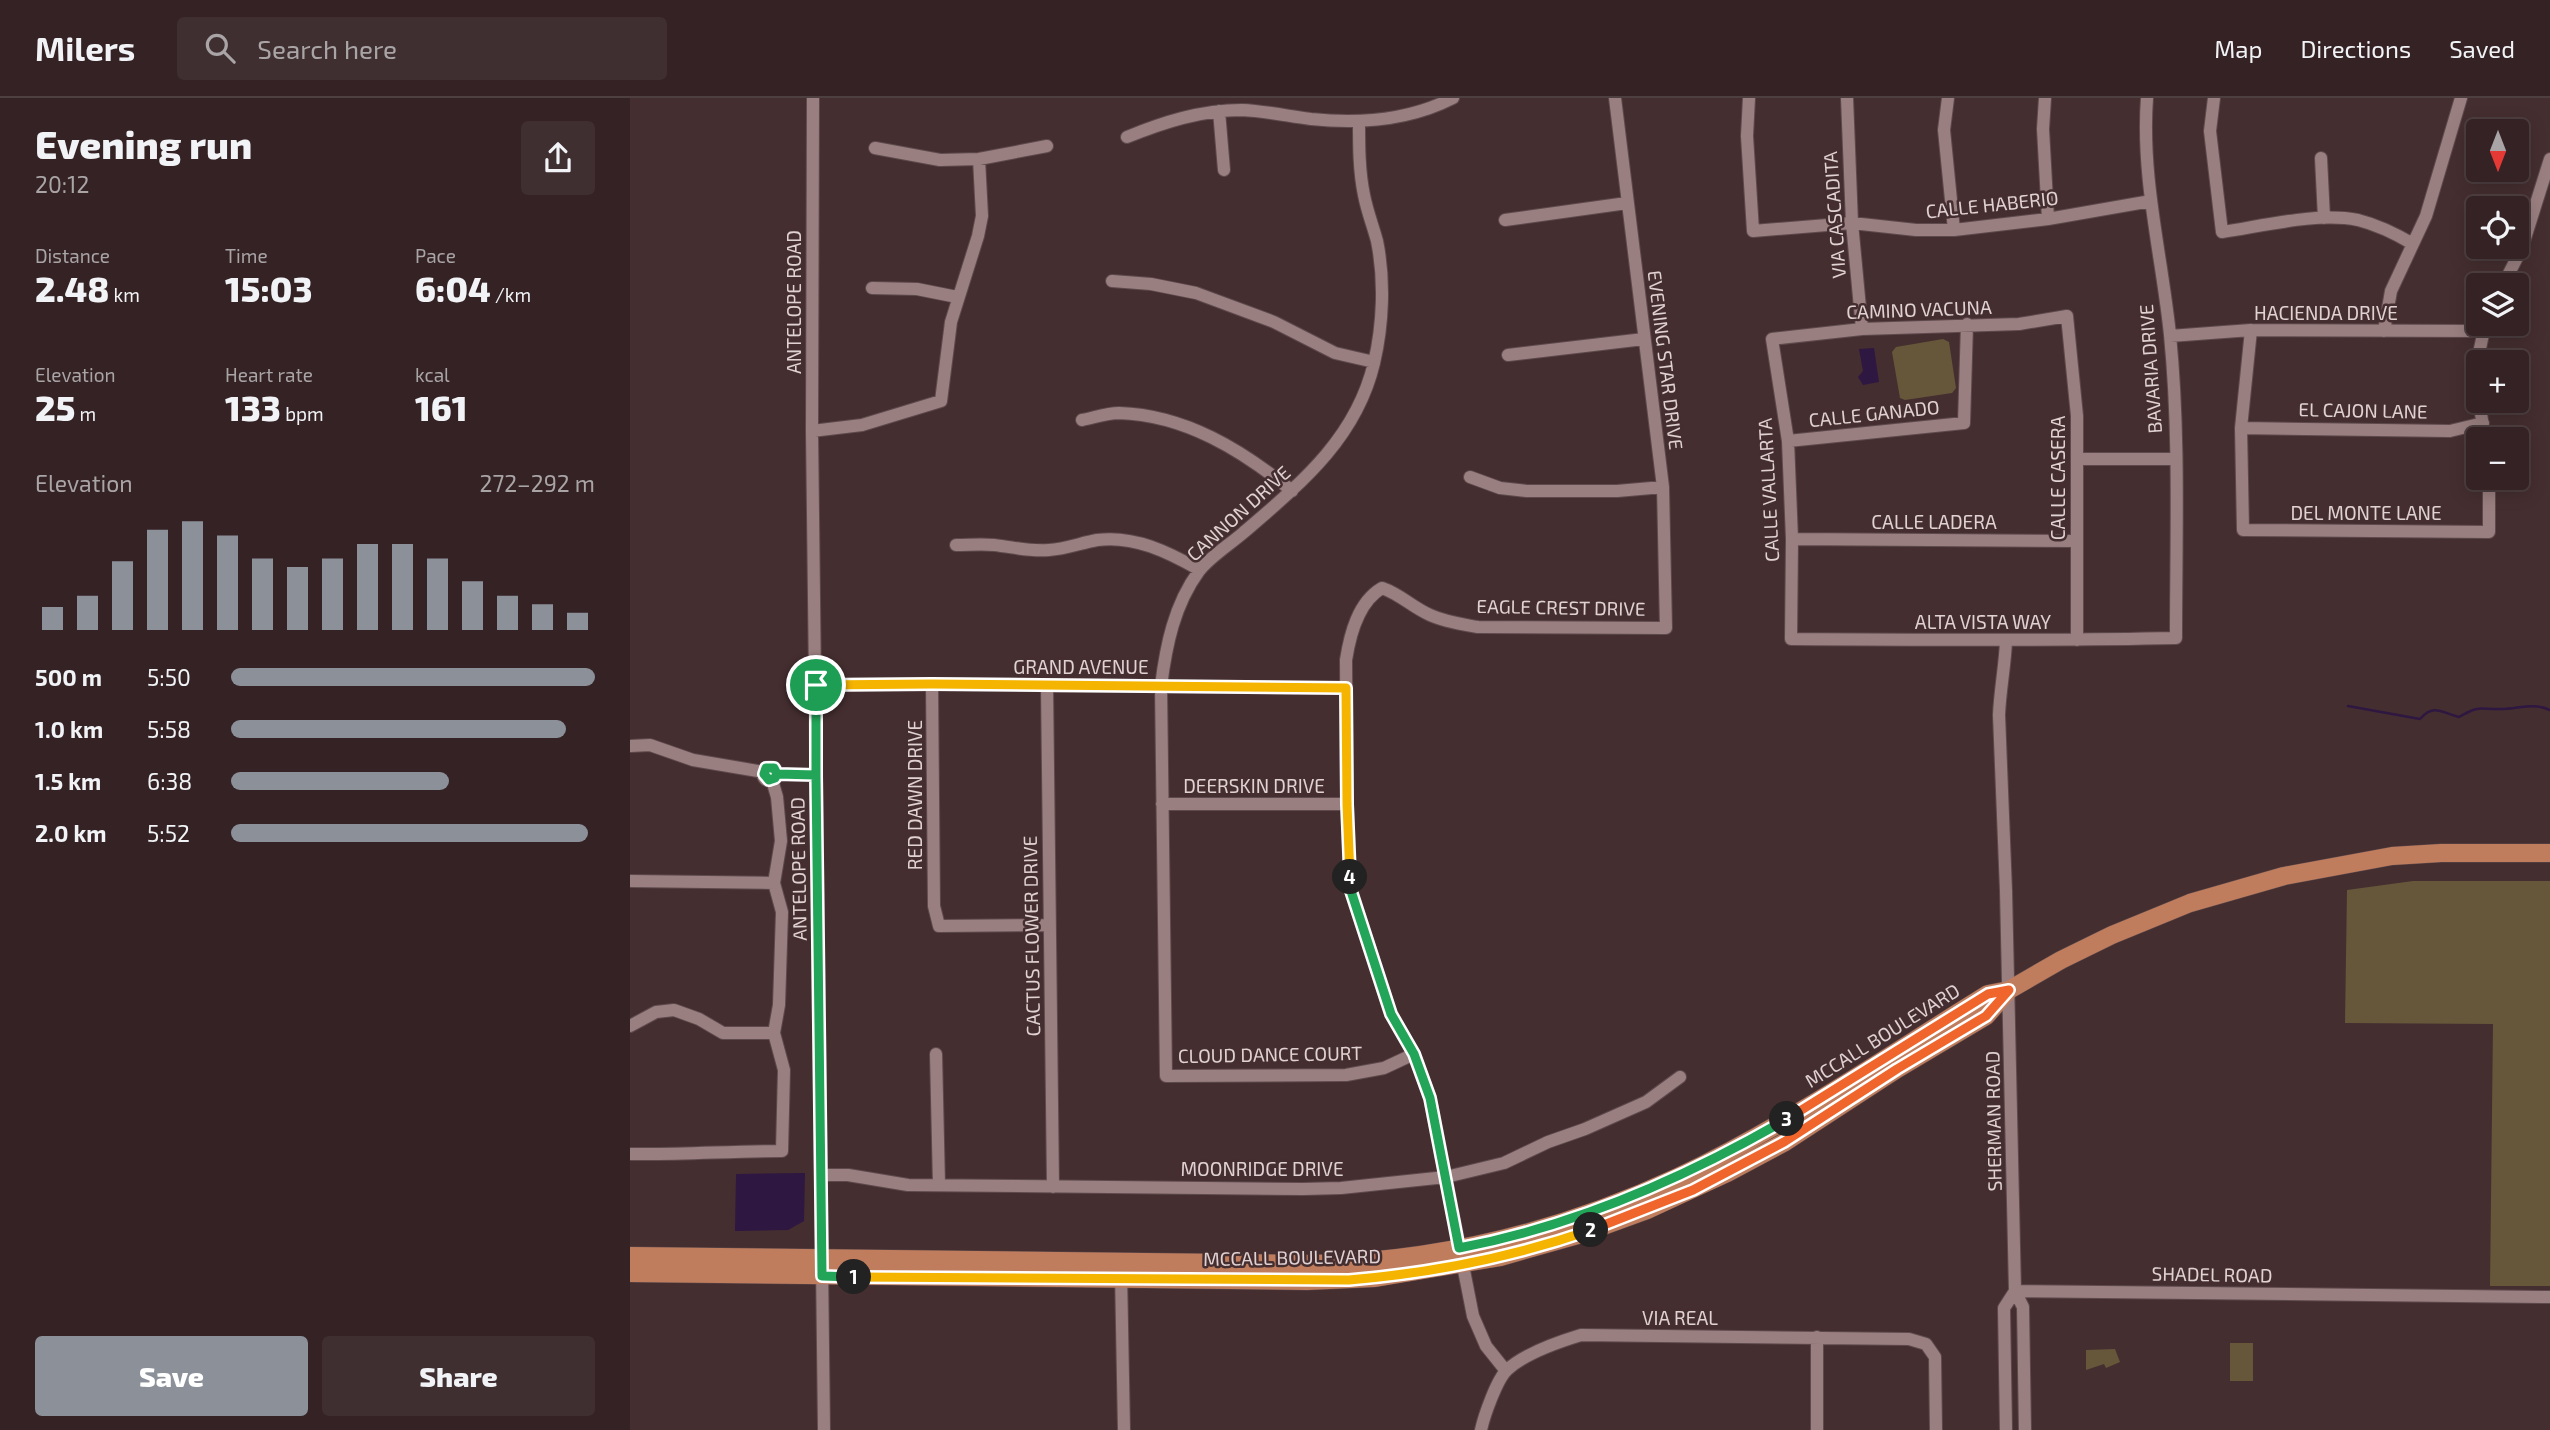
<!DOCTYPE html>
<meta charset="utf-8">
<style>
:root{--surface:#342224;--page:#3f2f31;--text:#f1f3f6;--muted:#a9a4a6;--line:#4e3f41;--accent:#8c9099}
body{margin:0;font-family:"Exo 2",sans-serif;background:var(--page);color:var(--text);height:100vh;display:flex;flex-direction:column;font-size:26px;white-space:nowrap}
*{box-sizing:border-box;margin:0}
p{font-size:23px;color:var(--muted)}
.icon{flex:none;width:38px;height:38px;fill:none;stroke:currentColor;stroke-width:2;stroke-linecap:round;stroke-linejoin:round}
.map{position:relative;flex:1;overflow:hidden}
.drawer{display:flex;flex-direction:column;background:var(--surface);width:630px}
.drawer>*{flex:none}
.needle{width:46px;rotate:180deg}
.buttons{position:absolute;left:1836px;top:21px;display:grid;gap:14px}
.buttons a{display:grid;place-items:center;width:63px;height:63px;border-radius:7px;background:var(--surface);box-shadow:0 4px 18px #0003,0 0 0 2px var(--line);font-size:35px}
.pin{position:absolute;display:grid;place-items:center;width:60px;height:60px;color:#fff;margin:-30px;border:4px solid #fff;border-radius:50%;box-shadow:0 2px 7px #0007}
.km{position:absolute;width:35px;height:35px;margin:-18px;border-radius:50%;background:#222;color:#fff;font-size:19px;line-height:35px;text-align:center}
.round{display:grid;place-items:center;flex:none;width:74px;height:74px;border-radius:7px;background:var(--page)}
.headline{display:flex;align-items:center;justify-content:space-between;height:119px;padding:0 35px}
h1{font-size:38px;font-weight:800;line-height:52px}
.stats{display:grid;grid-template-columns:repeat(3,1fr);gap:10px;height:119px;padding:7px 35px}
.stats div{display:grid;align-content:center}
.stats b{font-size:35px;font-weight:800}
.stats small{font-size:19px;font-weight:400}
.stats p{font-size:19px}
.chart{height:196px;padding:14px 35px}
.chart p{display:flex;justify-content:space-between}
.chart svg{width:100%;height:126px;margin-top:7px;stroke:var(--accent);stroke-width:6}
.cta{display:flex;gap:14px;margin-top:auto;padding:14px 35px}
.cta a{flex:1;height:80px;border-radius:7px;background:var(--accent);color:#fff;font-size:28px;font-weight:800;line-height:80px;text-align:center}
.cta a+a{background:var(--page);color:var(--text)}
ul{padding:0 35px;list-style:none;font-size:23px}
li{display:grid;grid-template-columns:112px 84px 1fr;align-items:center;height:52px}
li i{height:18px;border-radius:9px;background:var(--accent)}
header{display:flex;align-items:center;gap:42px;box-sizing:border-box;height:98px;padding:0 35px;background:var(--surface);border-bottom:2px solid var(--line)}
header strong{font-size:33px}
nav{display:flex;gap:38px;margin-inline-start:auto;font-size:24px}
.search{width:490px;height:63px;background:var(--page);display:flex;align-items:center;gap:18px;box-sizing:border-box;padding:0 24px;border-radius:7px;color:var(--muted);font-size:26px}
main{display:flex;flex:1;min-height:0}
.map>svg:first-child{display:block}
.green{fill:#66573a}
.water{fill:#2e1741}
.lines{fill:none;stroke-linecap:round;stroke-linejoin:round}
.stream{stroke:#2e1741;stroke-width:2.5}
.minor-casing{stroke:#5e4a4c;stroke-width:14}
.major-casing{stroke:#5e4a4c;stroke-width:19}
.minor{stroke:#9a7f80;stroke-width:12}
.major{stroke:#c07d5d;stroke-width:18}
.split-1-casing{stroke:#fff;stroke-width:14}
.split-2-casing{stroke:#fff;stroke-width:14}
.split-3-casing{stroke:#fff;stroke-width:14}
.split-4-casing{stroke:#fff;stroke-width:14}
.split-5-casing{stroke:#fff;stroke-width:14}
.split-1{stroke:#22a559;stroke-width:9}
.split-2{stroke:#f5b400;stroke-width:9}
.split-3{stroke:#f0652b;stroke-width:9}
.split-4{stroke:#22a559;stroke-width:9}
.split-5{stroke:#f5b400;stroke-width:9}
.labels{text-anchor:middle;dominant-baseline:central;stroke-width:5;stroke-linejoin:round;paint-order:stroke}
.street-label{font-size:19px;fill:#e0d1d2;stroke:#452e30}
</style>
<header>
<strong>Milers</strong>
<div class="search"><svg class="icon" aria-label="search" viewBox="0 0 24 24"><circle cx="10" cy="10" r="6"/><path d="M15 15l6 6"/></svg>Search here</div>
<nav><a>Map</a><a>Directions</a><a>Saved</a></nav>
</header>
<main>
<section class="drawer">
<div class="headline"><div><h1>Evening run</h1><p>20:12</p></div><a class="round"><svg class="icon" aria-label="share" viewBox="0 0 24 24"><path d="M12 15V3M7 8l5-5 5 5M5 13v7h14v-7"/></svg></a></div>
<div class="stats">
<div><p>Distance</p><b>2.48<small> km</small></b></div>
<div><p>Time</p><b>15:03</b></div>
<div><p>Pace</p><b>6:04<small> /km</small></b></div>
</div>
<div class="stats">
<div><p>Elevation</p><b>25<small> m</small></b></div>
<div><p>Heart rate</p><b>133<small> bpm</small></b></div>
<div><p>kcal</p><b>161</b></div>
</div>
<div class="chart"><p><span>Elevation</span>272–292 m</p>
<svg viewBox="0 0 160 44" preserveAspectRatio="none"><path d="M5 44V36M15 44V32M25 44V20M35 44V9M45 44V6M55 44V11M65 44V19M75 44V22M85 44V19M95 44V14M105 44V14M115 44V19M125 44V27M135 44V32M145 44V35M155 44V38"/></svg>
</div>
<ul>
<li><b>500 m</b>5:50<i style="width:100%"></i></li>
<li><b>1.0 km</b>5:58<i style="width:92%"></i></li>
<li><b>1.5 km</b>6:38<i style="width:60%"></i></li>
<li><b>2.0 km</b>5:52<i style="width:98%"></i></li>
</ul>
<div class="cta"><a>Save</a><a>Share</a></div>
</section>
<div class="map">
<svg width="1920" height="1332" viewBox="0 0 1920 1332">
<rect width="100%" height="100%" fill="#452e30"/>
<path class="green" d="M1313 241 1319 244 1326 290 1322 295 1275 302 1270 300 1262 254 1266 249Z
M1783 783H1920V1188H1860L1863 926 1715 925 1717 792Z
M1600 1245H1623V1283H1600Z
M1485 1251 1490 1264 1476 1270 1474 1266 1456 1272V1252Z"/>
<path class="water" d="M1244 250 1249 284 1233 287 1228 279 1233 273 1229 251Z
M175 1075 174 1123 158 1132 105 1133 106 1076Z"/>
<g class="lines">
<path class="stream" d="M1718 608 1790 621C1804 605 1812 615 1829 619 1851 606 1850 612 1871 611 1889 611 1902 604 1920 612"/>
<g class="minor-casing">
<path id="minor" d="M183 0 182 333 194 1332
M1119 0 1117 38 1123 133 1222 125 1286 132H1324L1418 121 1521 103
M1217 0 1222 125 1232 231
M1318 0 1314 32 1324 132
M1415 0 1413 31 1418 121
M1584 0 1580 33 1592 134C1633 128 1687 114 1728 122 1748 127 1766 136 1783 146
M589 13 594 72
M729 23C729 48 729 73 734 97 737 113 743 128 747 143 755 182 753 227 744 265 726 341 670 386 613 435 599 447 580 459 569 473 544 507 536 548 531 588L536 978 716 977 754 970 784 956
M497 39C534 24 571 12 612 12 635 13 658 18 681 21 728 26 780 22 823 0
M245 50 310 62 349 61 417 48
M1691 60 1694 120
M875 122 997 105
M482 183 521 186 566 195 644 224 705 255 744 264
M1873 187 1892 150 1920 61
M242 190 287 191 327 199
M1621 232 1611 330 1613 432 1859 434V380
M1754 233 1761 193 1796 118 1831 0
M1540 238 1621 232 1852 233
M878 257 1014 241
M1848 296V260L1855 227
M1849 303 1855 341
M452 322C463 320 477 315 489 315 555 317 612 352 662 393
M1611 330 1820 333 1853 325
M182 333 232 327 311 303 321 224 348 138 352 118 349 61
M1158 343 1334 325 1337 226
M1447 361H1546
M840 379 870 390 897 393H987L1033 389
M1162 441 1447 443
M326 447C339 447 352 446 364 447 383 449 400 454 419 452 435 451 451 445 467 442 504 437 538 454 570 472
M1447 542V318L1437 218 1389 226 1232 231 1142 241 1158 343 1162 441 1161 541C1289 542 1417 543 1546 540 1546 440 1550 338 1540 237 1532 158 1511 80 1517 0
M1376 543C1375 568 1370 592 1369 617L1376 793 1385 1193 1393 1209 1395 1332
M302 586 304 808 309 828 420 827
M186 587 302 586 716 590
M417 588 423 1089
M0 648 20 647 63 662 134 674
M133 676a7 7 0 1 1 14 0a7 7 0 1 1-14 0Z
M147 676 186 677
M532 706H717
M0 783 144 785
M0 928 26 914 44 912 69 921 93 935H144
M306 956 309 1087
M0 1056C51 1057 101 1053 152 1053L154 972 144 935 149 907 152 814 144 785 151 743 147 699 142 682
M191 1077H218L278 1087 673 1091 711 1090 816 1079 874 1065 918 1044 955 1031 1016 1004 1050 979
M491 1175 494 1332
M1385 1193 1920 1199
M876 1273 856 1248 843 1218 800 1000 784 956 761 916 721 793 717 706 716 562C720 536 728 504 752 490 770 496 782 509 800 517 815 524 831 526 848 529L1036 530 1033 389 985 0
M851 1332C854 1318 867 1281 877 1272 895 1255 928 1244 951 1237L1279 1241 1296 1246 1305 1259 1306 1332
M1187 1332V1239
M1376 1332 1374 1210 1385 1193"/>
</g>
<g class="major-casing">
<path id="major" d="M0 1158 684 1166C810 1163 934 1132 1048 1079 1156 1028 1256 959 1358 896L1379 892
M0 1175 677 1183 744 1180 870 1159 951 1136 1017 1112 1097 1075 1155 1044 1267 971 1356 918 1379 892 1431 862 1482 837 1560 805 1654 778 1762 758 1811 755H1920"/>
</g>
<use href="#minor" class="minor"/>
<use href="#major" class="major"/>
</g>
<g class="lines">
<g class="split-1-casing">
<path id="split-1" d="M186 587V677L147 676 145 680 139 682 134 676 136 670H144L147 676 186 677 192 1178 224 1179"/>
</g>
<g class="split-2-casing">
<path id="split-2" d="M224 1179 719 1182C802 1175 883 1159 961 1132"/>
</g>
<g class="split-3-casing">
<path id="split-3" d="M961 1132 1063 1092 1154 1044 1267 971 1356 918 1379 892 1358 896 1157 1021"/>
</g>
<g class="split-4-casing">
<path id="split-4" d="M720 779 721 793 761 916 784 956 800 1000 829 1150C946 1128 1055 1080 1157 1021"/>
</g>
<g class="split-5-casing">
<path id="split-5" d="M186 587 302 586 716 590 717 706 720 779"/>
</g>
<use href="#split-1" class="split-1"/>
<use href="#split-2" class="split-2"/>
<use href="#split-3" class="split-3"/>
<use href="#split-4" class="split-4"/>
<use href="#split-5" class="split-5"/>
</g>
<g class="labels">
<g class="street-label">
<text transform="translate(1362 106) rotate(-6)">CALLE HABERIO</text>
<text transform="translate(1204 117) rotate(-94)">VIA CASCADITA</text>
<text transform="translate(163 204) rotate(-90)">ANTELOPE ROAD</text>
<text transform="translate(1289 211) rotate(-2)">CAMINO VACUNA</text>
<text x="1696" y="214">HACIENDA DRIVE</text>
<text transform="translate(1036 262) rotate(83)">EVENING STAR DRIVE</text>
<text transform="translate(1520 271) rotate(-94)">BAVARIA DRIVE</text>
<text transform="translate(1733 312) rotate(1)">EL CAJON LANE</text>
<text transform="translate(1244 315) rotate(-6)">CALLE GANADO</text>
<text transform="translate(1427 380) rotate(-90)">CALLE CASERA</text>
<text transform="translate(1138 392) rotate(-93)">CALLE VALLARTA</text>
<text x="1736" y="414">DEL MONTE LANE</text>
<text transform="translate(608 415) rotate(-42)">CANNON DRIVE</text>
<text x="1304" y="423">CALLE LADERA</text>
<text transform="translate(931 509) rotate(1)">EAGLE CREST DRIVE</text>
<text x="1353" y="523">ALTA VISTA WAY</text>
<text x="451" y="568">GRAND AVENUE</text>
<text x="624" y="687">DEERSKIN DRIVE</text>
<text transform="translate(284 697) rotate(-90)">RED DAWN DRIVE</text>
<text transform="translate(168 771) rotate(-91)">ANTELOPE ROAD</text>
<text transform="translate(401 838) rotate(-91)">CACTUS FLOWER DRIVE</text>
<text transform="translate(1252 937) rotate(-32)">MCCALL BOULEVARD</text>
<text transform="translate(640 956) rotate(-1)">CLOUD DANCE COURT</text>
<text transform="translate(1363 1023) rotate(-91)">SHERMAN ROAD</text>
<text x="632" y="1070">MOONRIDGE DRIVE</text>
<text transform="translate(662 1159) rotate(-1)">MCCALL BOULEVARD</text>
<text transform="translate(1582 1176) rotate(1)">SHADEL ROAD</text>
<text x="1050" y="1219">VIA REAL</text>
</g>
</g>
</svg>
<div class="buttons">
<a><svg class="needle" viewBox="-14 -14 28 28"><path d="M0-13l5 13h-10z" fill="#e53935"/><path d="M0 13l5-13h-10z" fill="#a9a4a6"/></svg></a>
<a><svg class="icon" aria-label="locate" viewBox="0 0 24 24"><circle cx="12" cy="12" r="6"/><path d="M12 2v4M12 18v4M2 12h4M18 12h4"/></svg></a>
<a><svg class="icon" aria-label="layers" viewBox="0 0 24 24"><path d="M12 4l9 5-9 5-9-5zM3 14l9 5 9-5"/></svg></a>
<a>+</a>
<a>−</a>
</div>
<div class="pin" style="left:186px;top:587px;background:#1e9e55"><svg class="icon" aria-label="arrive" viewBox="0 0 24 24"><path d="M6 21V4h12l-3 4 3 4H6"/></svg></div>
<b class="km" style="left:224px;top:1179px">1</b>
<b class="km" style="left:961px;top:1132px">2</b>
<b class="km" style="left:1157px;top:1021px">3</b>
<b class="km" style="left:720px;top:779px">4</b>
</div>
</main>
